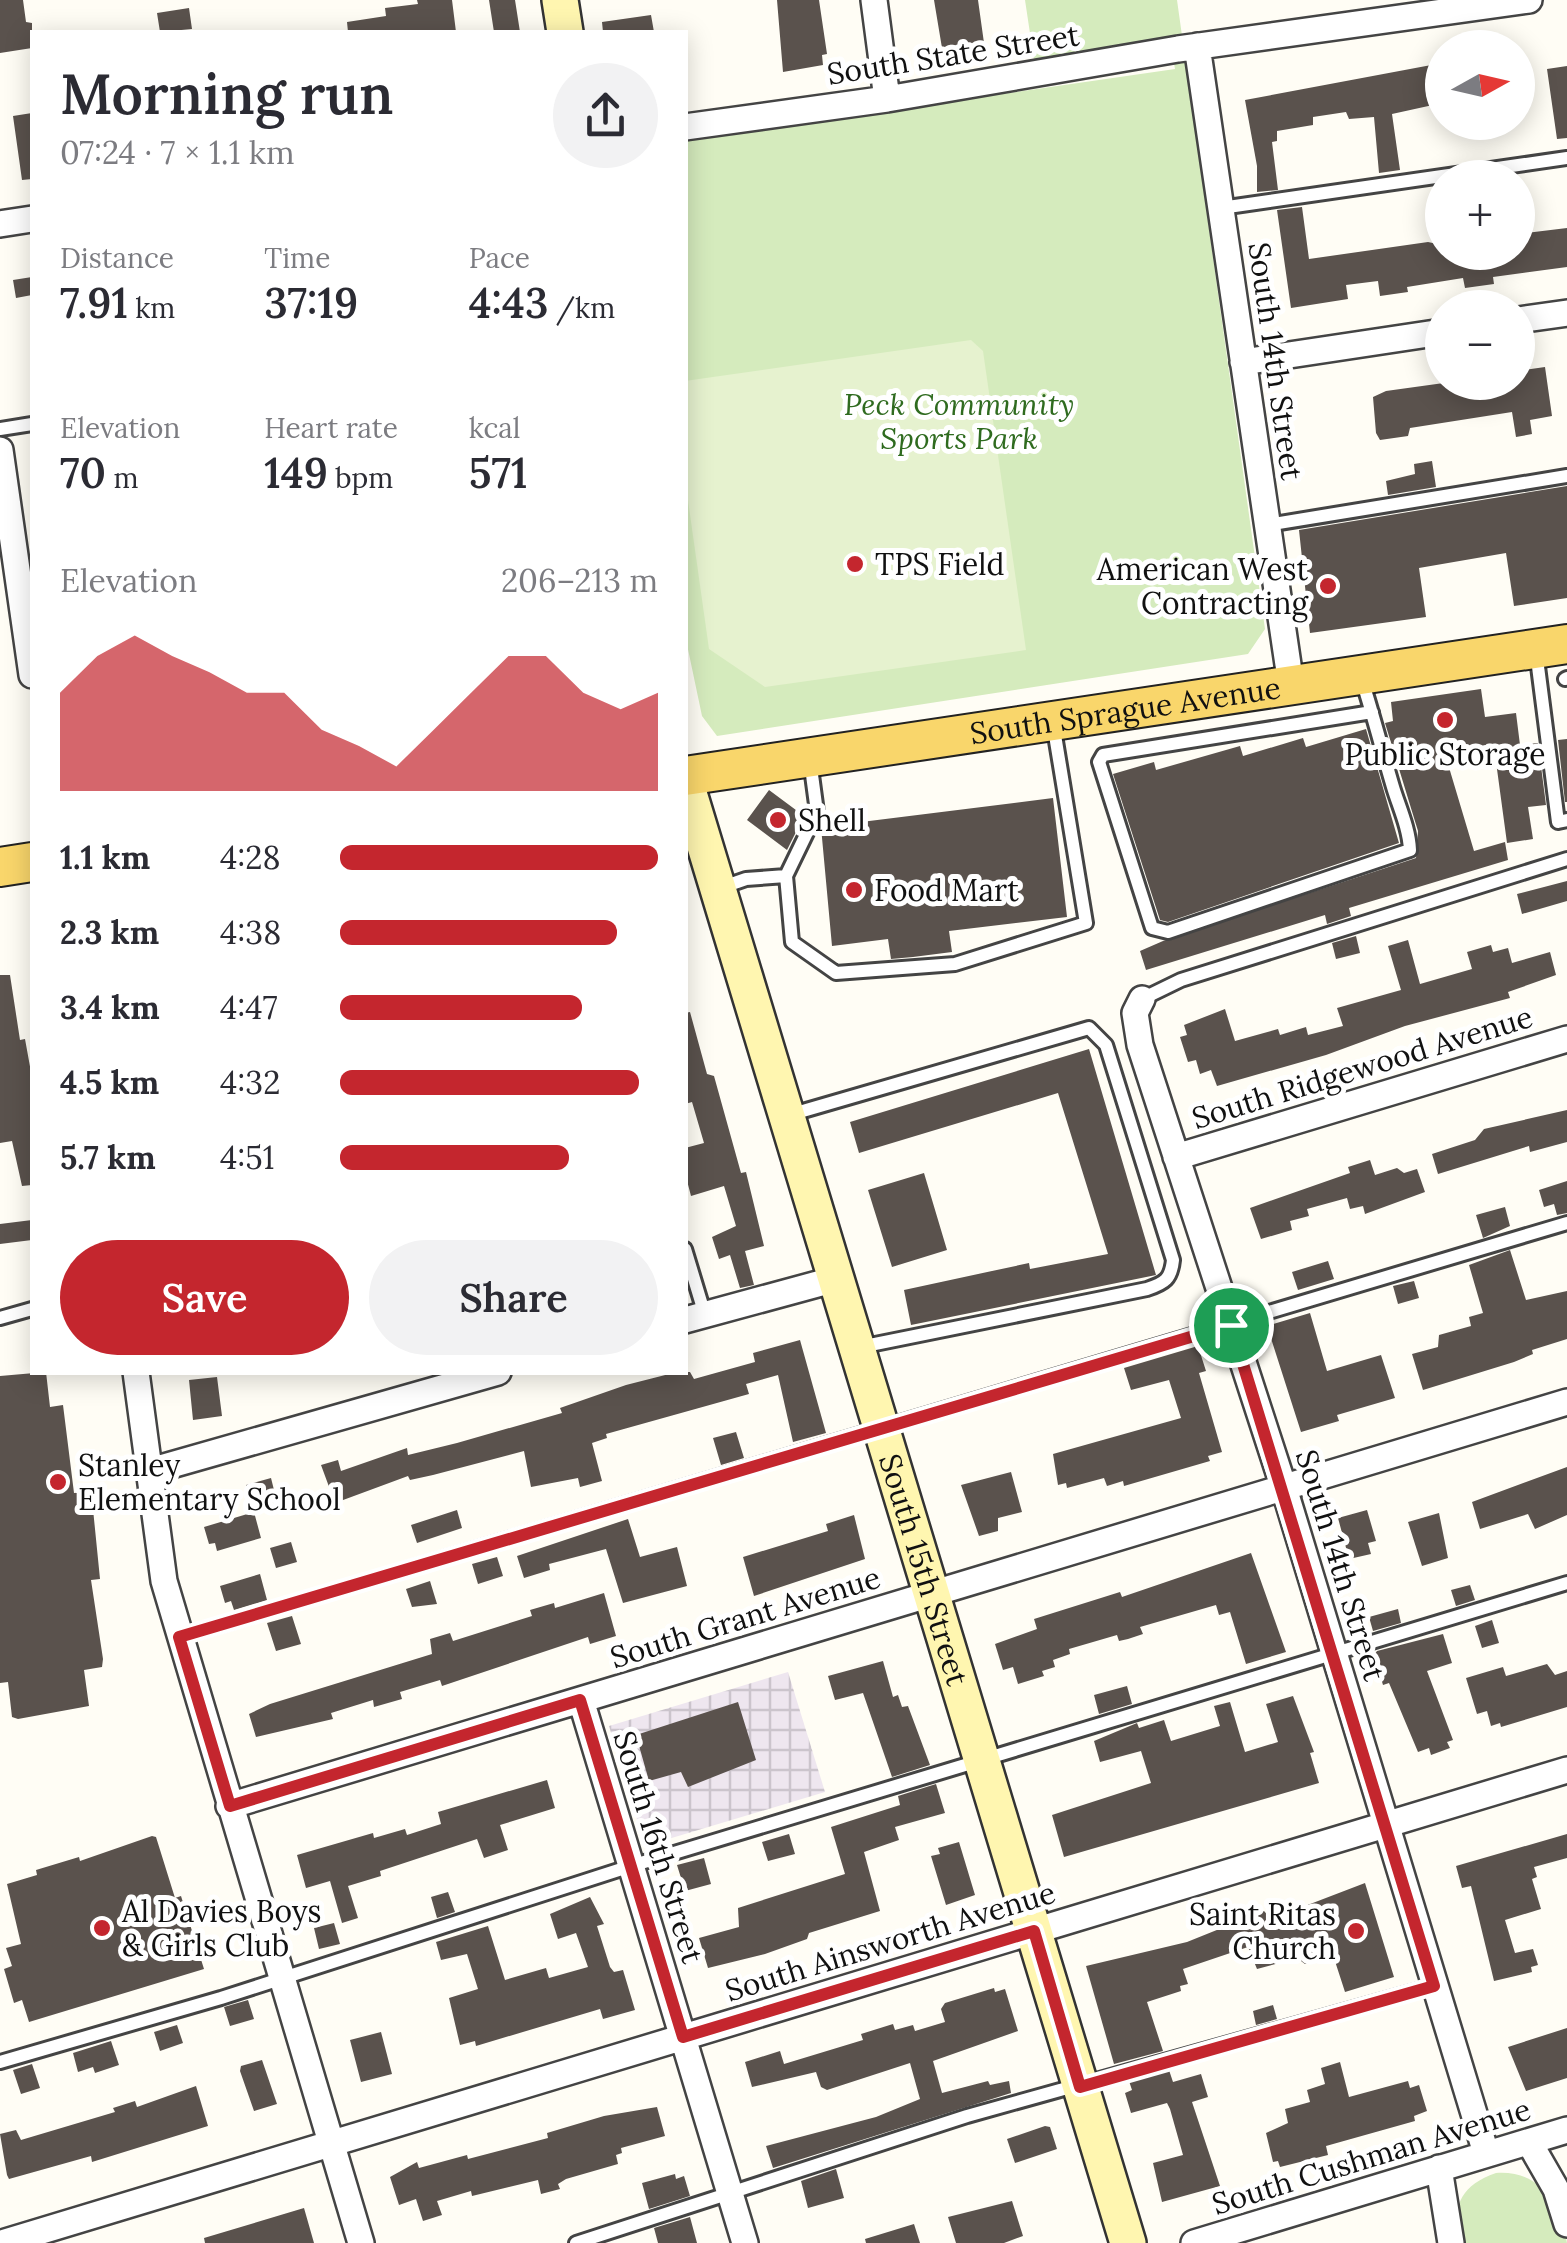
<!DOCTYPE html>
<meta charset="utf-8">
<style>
:root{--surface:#fff;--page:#f2f2f3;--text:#2b2b33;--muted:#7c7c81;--accent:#c4262e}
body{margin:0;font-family:Lora,serif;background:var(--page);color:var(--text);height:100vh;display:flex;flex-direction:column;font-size:38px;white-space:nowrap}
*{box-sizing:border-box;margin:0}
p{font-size:32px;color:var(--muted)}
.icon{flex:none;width:55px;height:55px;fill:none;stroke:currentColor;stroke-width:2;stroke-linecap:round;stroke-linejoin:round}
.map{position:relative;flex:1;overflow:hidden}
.sheet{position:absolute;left:30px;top:30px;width:658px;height:1345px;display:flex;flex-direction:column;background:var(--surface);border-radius:0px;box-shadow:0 5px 25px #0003}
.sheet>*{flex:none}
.needle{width:65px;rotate:82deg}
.buttons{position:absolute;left:1425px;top:30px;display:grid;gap:20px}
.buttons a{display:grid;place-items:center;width:110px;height:110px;border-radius:50%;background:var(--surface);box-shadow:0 5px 25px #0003;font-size:50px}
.pin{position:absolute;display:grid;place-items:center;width:85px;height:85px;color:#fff;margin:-42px;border:5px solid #fff;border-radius:50%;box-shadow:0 2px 10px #0007}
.round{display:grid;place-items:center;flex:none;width:105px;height:105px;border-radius:52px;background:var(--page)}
.overview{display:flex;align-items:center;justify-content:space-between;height:170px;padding:0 30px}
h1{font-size:55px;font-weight:600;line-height:75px}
.figures{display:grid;grid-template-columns:repeat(3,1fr);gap:15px;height:170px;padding:10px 30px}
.figures div{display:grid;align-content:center}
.figures b{font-size:42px;font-weight:600}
.figures small{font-size:28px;font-weight:400}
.figures p{font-size:28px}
.chart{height:280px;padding:20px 30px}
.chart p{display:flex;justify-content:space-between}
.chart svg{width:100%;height:180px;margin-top:10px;fill:var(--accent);opacity:.7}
.button{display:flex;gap:20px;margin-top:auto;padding:20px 30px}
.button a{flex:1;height:115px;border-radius:60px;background:var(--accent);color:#fff;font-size:40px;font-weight:600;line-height:115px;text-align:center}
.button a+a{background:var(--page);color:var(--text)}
ul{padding:0 30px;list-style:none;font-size:32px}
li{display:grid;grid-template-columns:160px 120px 1fr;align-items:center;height:75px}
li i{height:25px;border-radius:12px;background:var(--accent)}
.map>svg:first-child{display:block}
.industrial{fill:url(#industrial-grid)}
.green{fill:#d5ebbd}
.pitch{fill:#e6f2cf}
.building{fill:#5a524d}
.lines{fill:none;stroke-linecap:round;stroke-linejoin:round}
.lane-casing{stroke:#444;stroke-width:18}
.street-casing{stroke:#444;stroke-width:30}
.secondary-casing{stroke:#333;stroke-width:40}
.primary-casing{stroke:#222;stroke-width:42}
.lane{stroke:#fff;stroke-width:12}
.street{stroke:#fff;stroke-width:25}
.secondary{stroke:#fff6b0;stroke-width:35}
.primary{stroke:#f9d66b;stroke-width:38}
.route-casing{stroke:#fff;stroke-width:20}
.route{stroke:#c4262e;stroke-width:12}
.poi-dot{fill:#c4262e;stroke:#fff;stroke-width:4}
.labels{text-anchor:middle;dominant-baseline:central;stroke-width:10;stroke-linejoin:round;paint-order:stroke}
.street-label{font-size:30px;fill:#111;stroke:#fff}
.park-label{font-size:30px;font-style:italic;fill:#2f6b1f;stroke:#fff}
.poi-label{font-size:30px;fill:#111;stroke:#fff;text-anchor:start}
</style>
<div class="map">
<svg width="1567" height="2243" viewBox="0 0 1567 2243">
<defs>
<pattern id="industrial-grid" width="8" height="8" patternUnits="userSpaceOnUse" patternTransform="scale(2.5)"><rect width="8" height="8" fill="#eee6ef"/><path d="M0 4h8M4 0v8" fill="none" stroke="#cbc4cc"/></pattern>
</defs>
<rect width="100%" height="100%" fill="#fffdf5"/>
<path class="industrial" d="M788 1672 825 1792 645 1846 609 1726Z"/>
<path class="green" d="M1025 0H1177L1265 629 1248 654 717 736 702 716 685 635V140L1175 69 1170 40 1034 60Z
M1496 2173C1541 2170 1560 2204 1567 2243H1455C1454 2206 1459 2186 1496 2173Z"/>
<path class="pitch" d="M971 340 983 351 1026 650 765 687 709 649 685 479V381Z"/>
<path class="building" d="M0 0H23L26 22 32 23V48L0 53Z
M417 0H452L456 32H348L347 22 386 16 385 8 418 4Z
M489 0H515L520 32H494Z
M777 0H819L827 54 822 55 823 65 783 72Z
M934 0H978L984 43 943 54Z
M189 8 192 29 160 32 157 13Z
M651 15 654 32H603L602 22Z
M1442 63V103L1392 114 1400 170 1379 173 1374 117 1349 119 1346 112 1313 117V125L1277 131V141L1272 142 1278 190 1257 192V166L1245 100Z
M1567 66V138L1557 139 1547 69Z
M32 113V179L22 180 13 116Z
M1302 207 1309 259 1428 242 1442 245V252H1518V234L1567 228V267L1493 277 1494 284 1465 288 1463 278 1407 287 1408 292 1380 296 1378 281 1346 285 1348 299 1291 308 1277 210Z
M32 277V295L16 298 13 280Z
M1545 367 1552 416 1530 420 1532 434 1516 437 1512 412 1410 428 1408 436 1380 440 1376 433 1373 397 1386 391 1451 382H1518V371Z
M1432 461 1436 487 1388 495 1386 481 1415 474 1414 464Z
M1567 486V598L1514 606 1506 553 1419 568 1426 617 1310 633 1299 530Z
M1481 689 1485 717 1516 713 1520 745 1538 743 1546 805 1528 807 1533 839 1507 843 1494 747 1445 754 1474 851 1505 842 1508 860 1349 908 1351 916 1327 924 1325 915 1146 970 1140 951 1163 941 1416 858 1418 831 1385 723 1393 721 1391 702Z
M1366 729 1399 843 1168 922 1160 920 1113 774 1154 762 1156 770 1240 746 1243 756 1303 738 1306 747Z
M1567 739V802H1565L1558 740Z
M769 790 804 816 787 850 747 820Z
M1053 798 1067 917 949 931 952 952 913 957 891 959 888 939 832 946 821 827Z
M1567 881V901L1522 914 1517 894Z
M1356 936 1360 953 1336 959 1332 943Z
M1408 940 1420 984 1472 969 1467 952 1491 945 1493 952 1508 948 1512 963 1550 952 1556 975 1508 992 1510 998 1405 1026 1326 1055 1217 1086 1211 1070 1200 1074 1196 1060 1188 1062 1180 1037 1187 1035 1184 1025 1225 1009 1235 1041 1278 1029 1280 1035 1306 1027 1308 1035 1343 1026 1337 1008 1401 990 1388 946Z
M0 975H10L20 1040 25 1039 31 1072 32 1185 22 1186 12 1141 0 1143Z
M690 1012 707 1074 714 1076 741 1173 746 1172 764 1246 745 1251 754 1285 740 1288 730 1255 719 1259 712 1237 736 1226 724 1186 691 1196 685 1173V1148L704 1143 692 1102 685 1104V1013Z
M1089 1049 1156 1275 911 1325 904 1290 1029 1263 1030 1269 1108 1254 1058 1093 859 1153 850 1122Z
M1567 1110V1142L1530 1152 1529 1146 1438 1174 1432 1154 1475 1140 1484 1129Z
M1370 1160 1375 1175 1397 1168 1404 1173 1417 1169 1425 1192 1365 1214 1363 1206 1350 1209 1347 1198 1307 1209 1309 1216 1290 1221 1292 1230 1261 1239 1250 1208 1350 1173 1348 1167Z
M924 1173 947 1250 892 1267 868 1190Z
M1567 1181V1213L1557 1215 1554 1204 1544 1207 1539 1190Z
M1505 1207 1510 1226 1483 1238 1476 1215Z
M32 1220V1240L0 1244V1224Z
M1510 1250 1526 1300 1567 1291V1339L1532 1350 1533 1354 1514 1362 1423 1390 1412 1354 1438 1347 1439 1335 1471 1326 1469 1317 1483 1313 1469 1265Z
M1328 1261 1334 1279 1298 1290 1292 1272Z
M1414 1281 1419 1298 1398 1304 1393 1286Z
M1310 1313 1327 1371 1381 1355 1395 1398 1337 1415 1339 1421 1301 1432 1267 1326Z
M800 1340 826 1433 793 1442 778 1375 746 1384 749 1394 606 1434 607 1438 592 1443 602 1481 580 1487 578 1478 531 1487 524 1451 433 1475 410 1480 408 1476 335 1503 321 1465 338 1460 341 1471 407 1448 408 1455 457 1443 562 1413 560 1408 626 1385 677 1372H690L694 1379 755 1362 753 1353Z
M1198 1346 1206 1371 1199 1373 1222 1452 1208 1456 1210 1461 1124 1486 1123 1481 1107 1486 1104 1478 1067 1488 1066 1483 1058 1485 1053 1454 1181 1418 1169 1380 1131 1390 1124 1368Z
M46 1372 50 1407 63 1405 74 1493 87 1492 89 1510 93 1509 100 1579 91 1580 103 1659 102 1667 84 1670 89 1706 18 1719 12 1717 8 1682 0 1683V1376Z
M217 1377 222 1416 193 1420 189 1380Z
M736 1432 744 1458 721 1465 713 1438Z
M1567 1467V1515L1535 1529 1528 1514 1480 1529 1472 1502Z
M1011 1472 1022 1512 998 1518V1531L979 1536 961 1485Z
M271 1478 277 1502 252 1509 246 1485Z
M457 1510 462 1528 417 1543 411 1525Z
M1367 1510 1376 1541 1368 1543 1371 1554 1349 1559 1338 1518Z
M254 1512 261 1538 217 1551 215 1543 209 1544 204 1527Z
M1439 1513 1448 1558 1422 1566 1408 1522Z
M854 1515 865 1559 754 1596 743 1557 828 1531 826 1524Z
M628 1519 640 1557 677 1547 687 1586 623 1603 606 1549 549 1564 550 1570 524 1578 517 1556Z
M291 1542 297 1562 276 1568 270 1548Z
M1251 1553 1286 1652 1246 1664 1230 1612 1219 1615 1216 1605 1140 1627 1143 1634 1128 1639 1119 1641 1117 1635 1069 1649 1070 1654 1053 1660 1055 1667 1042 1671 1044 1676 1018 1684 1013 1667 1003 1670 995 1644 1037 1629 1034 1619 1120 1592 1122 1597Z
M497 1557 503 1576 478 1584 472 1564Z
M260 1574 267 1600 234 1610 231 1601 225 1603 220 1586Z
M430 1581 437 1604 412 1607 406 1589Z
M1470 1585 1475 1600 1456 1606 1451 1590Z
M604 1593 616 1636 590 1644 588 1637 442 1686 440 1680 400 1692 402 1699 374 1707 373 1700 331 1713 333 1719 256 1737 249 1714 270 1704 432 1654 430 1639 450 1633 453 1641 532 1616 530 1610 554 1603 555 1608Z
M1398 1609 1401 1623 1373 1631 1369 1617Z
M292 1616 301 1644 276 1651 267 1623Z
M1492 1620 1499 1643 1482 1648 1475 1626Z
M1443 1634 1452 1663 1427 1671 1453 1740 1447 1742 1450 1748 1431 1755 1429 1748 1418 1752 1389 1683 1383 1685 1374 1655 1377 1651Z
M883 1661 893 1697 898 1695 902 1707 908 1706 930 1765 892 1777 863 1693 835 1700 828 1676Z
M1547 1664 1555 1675 1567 1671V1707L1501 1727 1500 1723 1491 1726 1487 1711 1477 1714 1466 1678 1503 1667 1506 1676Z
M1127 1686 1132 1704 1099 1714 1094 1695Z
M1293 1696 1314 1752 1310 1753 1319 1783 1064 1857 1052 1815 1151 1783 1141 1751 1100 1762 1094 1741 1137 1723 1139 1728 1164 1720 1171 1741 1220 1726 1214 1706 1230 1702 1245 1752 1278 1742 1266 1704Z
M738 1702 756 1760 688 1787 681 1772 649 1781 636 1735Z
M547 1780 555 1808 500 1825 508 1850 484 1858 477 1839 380 1871 381 1876 348 1886 358 1918 342 1923 330 1881 306 1888 297 1855 373 1833 374 1838 405 1829 407 1835 441 1824 438 1812Z
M936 1784 945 1813 895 1827 899 1840 864 1852 880 1911 809 1933 807 1939 765 1954 708 1968 699 1938 739 1927 738 1908 845 1874 831 1827 900 1805 898 1796Z
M789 1834 795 1854 768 1861 762 1842Z
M1567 1834V1858L1534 1867 1537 1877 1532 1879 1541 1909 1505 1920 1515 1953 1533 1949 1538 1965 1531 1967 1532 1972 1494 1981 1471 1886 1462 1888 1456 1866Z
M152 1836 156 1837 175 1898 181 1896 204 1969 29 2022 22 2000 14 2003 4 1969 12 1966 6 1948 21 1944 7 1884 37 1875 36 1870 79 1857 80 1861Z
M959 1842 975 1895 946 1905 931 1856 940 1854 938 1848Z
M704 1858 711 1884 685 1891 677 1865Z
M1365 1883 1394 1977 1345 1992 1333 1955 1305 1964 1297 1958 1257 1969 1248 1947 1183 1969 1188 1984 1180 1986 1181 1991 1147 2002 1163 2051 1114 2064 1086 1966 1187 1942 1264 1911 1271 1919Z
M448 1892 455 1912 437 1918 431 1897Z
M590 1897 604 1924 597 1926 610 1967 614 1972 623 1970 635 2010 603 2019 600 2009 476 2046 475 2041 460 2045 449 1998 478 1989 467 1954 441 1960 436 1942 488 1926 505 1980 546 1968 549 1978 588 1967 576 1933 558 1939 550 1914Z
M334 1923 340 1944 319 1949 314 1928Z
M994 1988 995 1992 1005 1989 1018 2031 933 2061 942 2093 988 2081 990 2085 1009 2081 1011 2093 773 2168 766 2146 876 2117 920 2099 910 2063 827 2090 821 2087 816 2072 752 2087 745 2062 780 2051 784 2064 863 2040 861 2034 893 2024 895 2030 913 2025 915 2031 945 2022 941 2009 945 2003Z
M248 2000 254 2019 230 2026 224 2007Z
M1273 2005 1277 2019 1256 2025 1253 2011Z
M177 2025 183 2043 160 2051 154 2032Z
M1567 2028V2078L1526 2091 1508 2047Z
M381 2032 392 2074 361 2082 350 2040Z
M111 2041 119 2065 95 2073 93 2067 78 2072 73 2053Z
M262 2060 277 2104 254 2111 240 2071 241 2066Z
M1340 2062 1349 2097 1408 2081 1410 2088 1419 2085 1427 2111 1414 2116 1415 2121 1326 2146 1328 2155 1280 2167 1278 2161 1273 2162 1266 2133 1288 2123 1285 2109 1310 2102 1307 2090 1325 2084 1321 2068Z
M32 2064 40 2088 21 2094 13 2070Z
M1169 2070 1173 2082 1201 2074 1208 2097 1192 2102 1220 2186 1162 2202 1153 2163 1183 2155 1170 2109 1167 2103 1131 2113 1125 2093 1132 2090 1129 2081Z
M196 2086 208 2126 92 2162 91 2156 9 2179 7 2175 0 2134 16 2130 21 2140 115 2112 113 2108 135 2101 137 2107Z
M657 2107 665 2136 621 2148 622 2153 616 2155 618 2164 566 2179 558 2184 560 2189 541 2194 538 2180 472 2196 471 2191 437 2201 442 2215 423 2221 416 2199 399 2205 390 2177 417 2162 419 2168 467 2155 468 2159 548 2138 547 2133 604 2116Z
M1045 2126 1050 2127 1057 2149 1015 2163 1007 2139Z
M836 2169 844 2198 808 2208 801 2181Z
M675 2174 676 2179 684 2176 690 2196 649 2209 642 2183Z
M1012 2201 1023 2236 1004 2243H956L948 2217Z
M304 2208 314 2243H205L204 2238Z
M690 2217 697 2243H658L654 2228Z
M914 2224 920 2243H866L865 2239Z"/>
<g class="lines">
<g class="lane-casing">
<path id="lane" d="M1221 208 1567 158
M0 429 32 424
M1267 525 1567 476
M1536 651 1558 822 1567 820
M1361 677C1373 714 1382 750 1393 787 1399 807 1409 828 1410 850L1168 932 1152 928 1099 762 1103 755 1372 712
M1565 679 1567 678
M810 760 817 812 786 876 792 942 836 973 955 964 1086 923 1053 723
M720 888 746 879 786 876
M1142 999 1181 980 1567 859
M789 1115 1089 1028 1106 1045 1173 1260C1171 1279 1165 1283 1147 1289L860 1347
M685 1249 705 1315
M0 1318 32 1309
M180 1637 1567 1223
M0 2062 221 1998 631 1866 1567 1583
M576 2243 967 2116 1433 1986"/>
</g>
<g class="street-casing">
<path id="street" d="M874 0 887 99
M1197 46 1291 685
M685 127 887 99 1178 49 1529 0
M0 224 32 219
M1518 320 1567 313
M1243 362 1442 332
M0 450 32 675
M1142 999 1135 1013 1140 1045 1284 1488 1486 2153
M1176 1157 1567 1039
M685 1320 836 1279
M136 1372 164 1581 361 2243
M150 1471 498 1372
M581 1700 745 2243
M229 1806 1567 1402
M1529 2142 1556 2189 1567 2224
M1439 2168 1451 2243
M2 2243 1567 1770
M1194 2243 1567 2130"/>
</g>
<g class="secondary-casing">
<g id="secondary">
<path d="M560 0 565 32"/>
<path id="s1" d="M685 780 1128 2243"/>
</g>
</g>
<g class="primary-casing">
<g id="primary">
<path id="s2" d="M685 776 1567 644"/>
<path d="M0 867 32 862"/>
</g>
</g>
<use href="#lane" class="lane"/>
<use href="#street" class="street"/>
<use href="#secondary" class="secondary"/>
<use href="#primary" class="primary"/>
</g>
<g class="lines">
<g class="route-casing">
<path id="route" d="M1231 1325 1434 1986 1080 2087 1034 1931 683 2037 580 1700 230 1806 179 1637Z"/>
</g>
<use href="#route" class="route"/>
</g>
<g class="poi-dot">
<circle cx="855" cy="564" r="10"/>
<circle cx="1328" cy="586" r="10"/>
<circle cx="1445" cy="720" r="10"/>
<circle cx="778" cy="820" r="10"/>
<circle cx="854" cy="890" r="10"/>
<circle cx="58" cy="1482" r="10"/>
<circle cx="102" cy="1928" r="10"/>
<circle cx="1356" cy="1931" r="10"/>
</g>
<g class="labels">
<g class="street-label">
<text transform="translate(953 54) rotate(-9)">South State Street</text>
<text transform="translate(1276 361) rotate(82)">South 14th Street</text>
<text stroke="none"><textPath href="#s2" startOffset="445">South Sprague Avenue</textPath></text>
<text transform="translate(1362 1067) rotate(-17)">South Ridgewood Avenue</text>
<text transform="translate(1341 1565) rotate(73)">South 14th Street</text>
<text stroke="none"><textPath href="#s1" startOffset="825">South 15th Street</textPath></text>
<text transform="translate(745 1617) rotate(-17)">South Grant Avenue</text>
<text transform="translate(659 1847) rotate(73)">South 16th Street</text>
<text transform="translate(890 1941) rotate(-17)">South Ainsworth Avenue</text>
<text transform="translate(1371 2156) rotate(-17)">South Cushman Avenue</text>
</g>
<g class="park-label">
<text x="959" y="404">Peck Community<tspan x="959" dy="34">Sports Park</tspan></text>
</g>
<g class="poi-label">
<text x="875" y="564">TPS Field</text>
<text x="1308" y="569" text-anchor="end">American West<tspan x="1308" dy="34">Contracting</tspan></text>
<text x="1445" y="754" text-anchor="middle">Public Storage</text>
<text x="798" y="820">Shell</text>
<text x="874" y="890">Food Mart</text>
<text x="78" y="1465">Stanley<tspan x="78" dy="34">Elementary School</tspan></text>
<text x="122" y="1911">Al Davies Boys<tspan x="122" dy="34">&amp; Girls Club</tspan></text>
<text x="1336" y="1914" text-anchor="end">Saint Ritas<tspan x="1336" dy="34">Church</tspan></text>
</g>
</g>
</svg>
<div class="buttons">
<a><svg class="needle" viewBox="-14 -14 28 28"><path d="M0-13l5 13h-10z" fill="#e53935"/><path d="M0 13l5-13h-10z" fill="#7c7c81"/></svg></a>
<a>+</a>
<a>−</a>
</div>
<div class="pin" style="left:1231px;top:1325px;background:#1e9e55"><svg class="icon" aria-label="arrive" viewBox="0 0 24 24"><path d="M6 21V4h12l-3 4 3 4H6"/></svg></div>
<section class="sheet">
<div class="overview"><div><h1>Morning run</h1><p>07:24 · 7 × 1.1 km</p></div><a class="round"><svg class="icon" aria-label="share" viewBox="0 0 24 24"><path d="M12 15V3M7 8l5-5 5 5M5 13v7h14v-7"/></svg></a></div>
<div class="figures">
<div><p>Distance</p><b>7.91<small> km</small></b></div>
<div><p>Time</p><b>37:19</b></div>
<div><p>Pace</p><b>4:43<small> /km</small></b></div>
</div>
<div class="figures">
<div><p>Elevation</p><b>70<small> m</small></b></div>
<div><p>Heart rate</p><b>149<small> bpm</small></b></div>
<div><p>kcal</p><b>571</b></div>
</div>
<div class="chart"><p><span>Elevation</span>206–213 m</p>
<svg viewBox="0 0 160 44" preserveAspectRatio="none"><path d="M0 44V20L10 11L20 6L30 11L40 15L50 20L60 20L70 29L80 33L90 38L100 29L110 20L120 11L130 11L140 20L150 24L160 20V44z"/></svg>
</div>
<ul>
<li><b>1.1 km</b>4:28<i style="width:100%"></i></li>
<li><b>2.3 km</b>4:38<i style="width:87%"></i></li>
<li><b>3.4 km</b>4:47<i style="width:76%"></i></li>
<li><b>4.5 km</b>4:32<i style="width:94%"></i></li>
<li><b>5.7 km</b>4:51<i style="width:72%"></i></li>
</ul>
<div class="button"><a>Save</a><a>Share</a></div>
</section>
</div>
